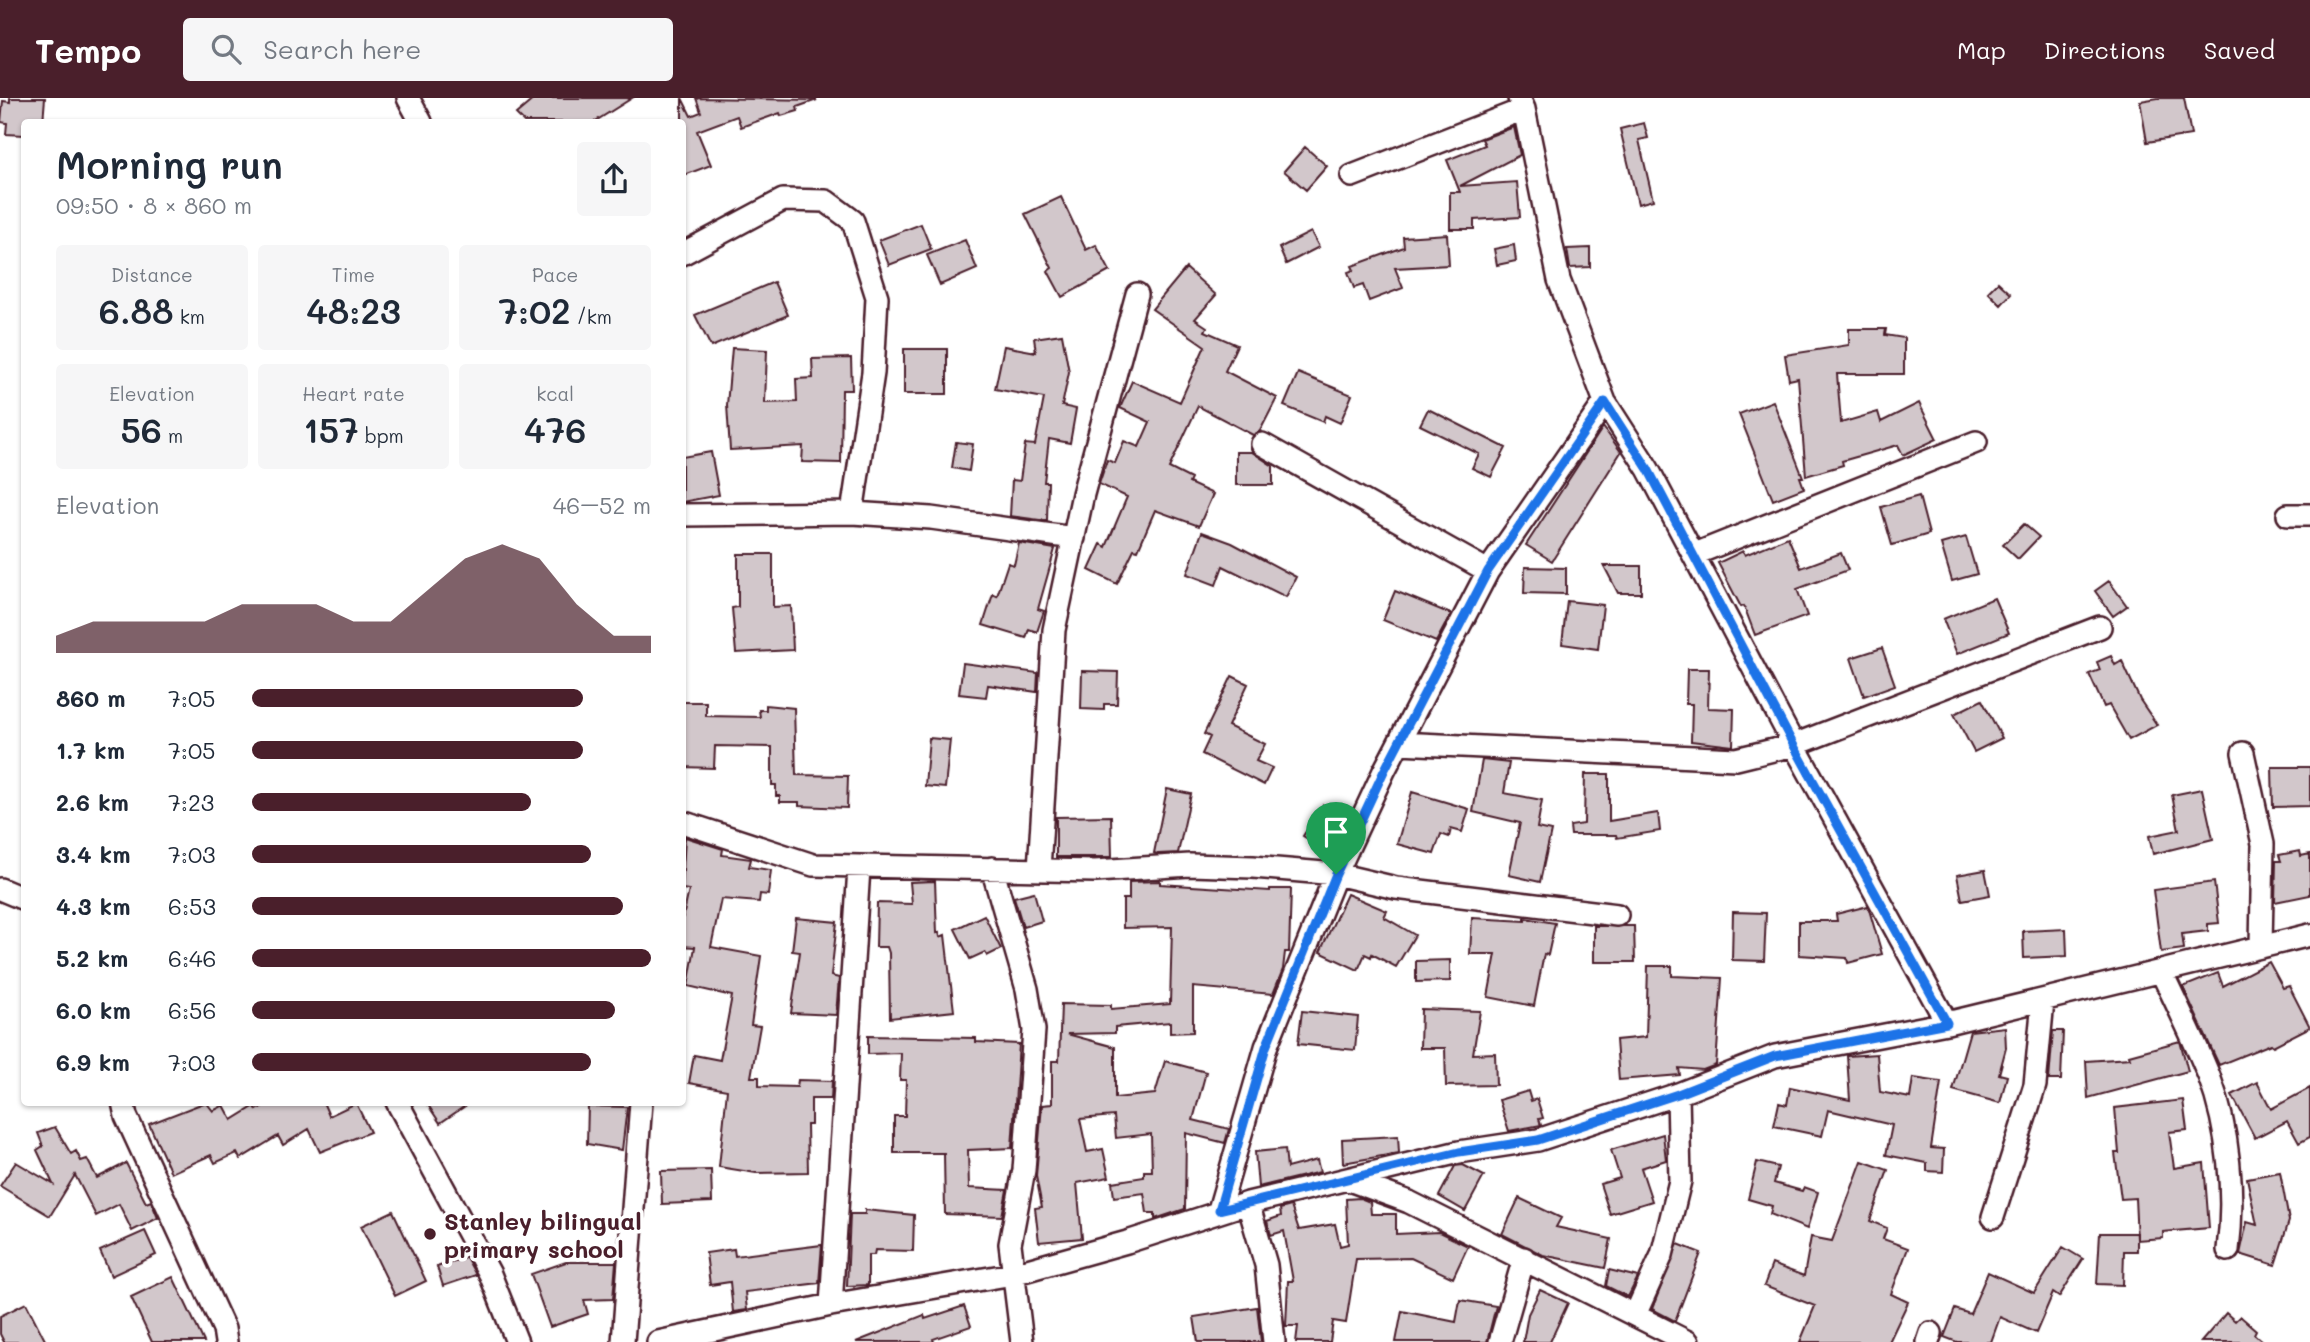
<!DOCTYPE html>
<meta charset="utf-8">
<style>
:root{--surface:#fff;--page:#f6f6f7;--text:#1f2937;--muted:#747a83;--accent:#4a1f2b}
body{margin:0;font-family:Mali,sans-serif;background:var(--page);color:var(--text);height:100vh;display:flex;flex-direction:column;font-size:26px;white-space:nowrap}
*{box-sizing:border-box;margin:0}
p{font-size:23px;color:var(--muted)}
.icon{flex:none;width:38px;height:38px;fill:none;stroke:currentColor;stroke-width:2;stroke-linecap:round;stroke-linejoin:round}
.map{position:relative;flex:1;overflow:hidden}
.drawer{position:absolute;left:21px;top:21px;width:665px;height:987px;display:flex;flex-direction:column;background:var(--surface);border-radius:7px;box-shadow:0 2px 5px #0004}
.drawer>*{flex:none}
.pin{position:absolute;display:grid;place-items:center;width:60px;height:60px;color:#fff;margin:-72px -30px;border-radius:50% 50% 50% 0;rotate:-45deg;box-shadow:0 0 7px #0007}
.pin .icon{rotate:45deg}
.round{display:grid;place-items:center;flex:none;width:74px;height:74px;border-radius:7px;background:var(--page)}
.summary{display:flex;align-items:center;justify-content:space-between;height:119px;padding:0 35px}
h1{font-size:38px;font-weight:600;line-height:52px}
.figures{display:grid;grid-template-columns:repeat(3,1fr);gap:10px;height:119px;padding:7px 35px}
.figures div{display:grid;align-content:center;border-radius:7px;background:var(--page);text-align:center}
.figures b{font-size:35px;font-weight:600}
.figures small{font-size:19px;font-weight:400}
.figures p{font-size:19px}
.chart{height:196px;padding:14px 35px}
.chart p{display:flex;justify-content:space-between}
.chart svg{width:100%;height:126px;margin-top:7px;fill:var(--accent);opacity:.7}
ul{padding:0 35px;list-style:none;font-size:23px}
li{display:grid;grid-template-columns:112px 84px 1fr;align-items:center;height:52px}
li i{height:18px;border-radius:9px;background:var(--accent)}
header{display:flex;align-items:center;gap:42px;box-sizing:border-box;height:98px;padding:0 35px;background:var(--accent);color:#fff}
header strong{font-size:33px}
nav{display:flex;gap:38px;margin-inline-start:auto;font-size:24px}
.search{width:490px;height:63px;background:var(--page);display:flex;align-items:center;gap:18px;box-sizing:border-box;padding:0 24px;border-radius:7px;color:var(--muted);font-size:26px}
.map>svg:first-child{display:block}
.building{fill:#d2c7cb;stroke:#4a1f2b;stroke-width:2}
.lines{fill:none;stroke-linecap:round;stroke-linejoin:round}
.street-casing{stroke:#4a1f2b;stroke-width:26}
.street{stroke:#fff;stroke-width:21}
.route-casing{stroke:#fff;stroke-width:14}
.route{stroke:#1a73e8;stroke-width:9}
.poi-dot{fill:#4a1f2b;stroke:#fff;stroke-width:2.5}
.labels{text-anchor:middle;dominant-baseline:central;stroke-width:7;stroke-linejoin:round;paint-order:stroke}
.poi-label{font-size:24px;font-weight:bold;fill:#4a1f2b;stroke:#fff;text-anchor:start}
</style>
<header>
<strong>Tempo</strong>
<div class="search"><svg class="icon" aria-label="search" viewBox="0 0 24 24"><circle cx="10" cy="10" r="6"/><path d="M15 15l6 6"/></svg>Search here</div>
<nav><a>Map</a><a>Directions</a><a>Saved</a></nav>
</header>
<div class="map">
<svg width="2310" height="1244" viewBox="0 0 2310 1244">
<rect width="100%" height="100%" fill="#fff"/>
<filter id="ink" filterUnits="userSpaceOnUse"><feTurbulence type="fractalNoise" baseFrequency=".0143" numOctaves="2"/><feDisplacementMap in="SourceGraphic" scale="14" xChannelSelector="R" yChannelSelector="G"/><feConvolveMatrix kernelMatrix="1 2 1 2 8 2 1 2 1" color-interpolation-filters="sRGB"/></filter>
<g filter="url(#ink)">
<path class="building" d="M10 0H45L43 24H24V37L6 36 7 25 1 24 3 3 10 4Z
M535 0H632L594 24H524L516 16Z
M682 0 691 18 701 14 696 0 817 2 797 9 798 13 781 18 780 15 741 29 737 18 697 33 711 67 682 78Z
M2158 0H2184L2191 37 2147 44 2140 3Z
M1644 25 1648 40 1639 42 1653 102 1638 106 1620 31Z
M1514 29 1520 57 1460 88 1517 84 1520 119 1474 122V131H1450V94H1460L1447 62 1485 47 1482 41Z
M1305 49 1327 68 1306 92 1284 73Z
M1061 99 1086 152 1096 147 1110 173 1062 199 1048 173 1052 170 1025 116Z
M921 126 931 151 889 167 879 142Z
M1311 134 1319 149 1286 166 1279 150Z
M1447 136 1449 167 1395 170 1403 190 1369 203 1363 187 1354 190 1348 174 1354 172 1352 168 1404 149 1403 139Z
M965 142 977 171 940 187 927 157Z
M1514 147 1516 163 1497 167 1494 151Z
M1590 150V169L1570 170 1567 151Z
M1186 170 1216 197 1195 221 1207 229 1205 233 1237 247 1225 273 1277 300 1260 333 1253 337 1198 308 1169 370 1191 381 1189 385 1213 396 1199 428 1155 412 1138 452 1134 451 1117 486 1089 472 1101 446 1106 449 1127 399 1099 386 1107 362 1115 365 1124 343 1139 349 1150 324 1120 310 1132 283 1180 304 1205 248 1152 211Z
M774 184 788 217 711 249 695 217Z
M1998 184 2011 196 2001 207 1988 194Z
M1849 231H1886L1885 237 1904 240V276H1837L1841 325 1878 314 1881 324 1919 305 1937 341 1903 357 1898 347 1842 363 1843 367 1806 378 1798 280 1789 282 1785 257 1849 247Z
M1062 236 1069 274 1062 308 1076 311 1070 345 1049 341 1044 384H1048L1047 423 1010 418 1012 382 1020 383 1025 346 1035 347 1044 300 995 291 1004 248 1036 254 1034 240Z
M732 250 767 252 765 305 797 304 796 281 813 280 812 261 851 260 852 292H842L841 365 802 364 803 348 730 352 727 307Z
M904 251H947V296H904Z
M1298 275 1352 297 1340 325 1325 318 1323 324 1284 308Z
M1773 303 1803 379H1800L1804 390 1773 402 1739 316Z
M1428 311 1506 350 1491 379 1472 370 1479 356 1420 327Z
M1603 329 1621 354 1552 463 1526 447Z
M956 344 973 346 969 373 952 370Z
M711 354 719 397 682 404V359Z
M1236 354H1252L1273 368V387H1236Z
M1919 398 1929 436 1892 447 1881 409Z
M2024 426 2039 439 2018 461 2003 447Z
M1202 434 1232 445 1296 479 1286 499 1223 468 1216 487 1187 476Z
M1788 439 1801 470 1841 455 1848 472 1797 491 1807 518 1755 537 1744 508 1741 509 1718 465 1743 453 1745 457Z
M1966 439 1977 476 1952 483 1941 446Z
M1019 445 1055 451 1038 511 1044 513 1037 534 1029 531 1026 540 983 527 993 496 997 498 1008 465 1014 467Z
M738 456H773V509L791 508 793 552 736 555 732 510 738 509Z
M1604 468H1641V495H1618Z
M1525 469 1566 470V496L1524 495Z
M2109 483 2127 508 2113 518 2095 493Z
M1395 493 1451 516 1436 544 1383 522Z
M1994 500 2009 535 1957 556 1943 521Z
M1567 503 1603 507 1598 551 1562 546Z
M1882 550 1895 587 1864 598 1851 560Z
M2111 558 2115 567 2122 563 2140 602 2157 627 2129 642 2109 607 2104 609 2089 576 2100 572 2097 564Z
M963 565 1038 575 1037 594 988 587 986 599 959 596Z
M1687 571H1709L1708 610 1734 611 1733 648 1691 643 1692 606H1686Z
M1082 573 1118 574 1117 606H1104V612L1081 611Z
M1232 578 1248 586 1228 628 1265 646 1256 663 1272 670 1264 687 1202 656 1210 639 1204 636Z
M1982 602 2002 640 1974 654 1954 616Z
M682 604H706V618L760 619 759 612H766V607L794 610 796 677 848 678 847 710 799 708V704H780V698H776V687H772V649L715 648 714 670 682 669Z
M929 640 950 642 945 690 925 688Z
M1482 662 1509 665 1504 695 1542 702 1537 730 1551 733 1540 784 1509 777 1520 725 1473 714Z
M2272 669H2310V708L2273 709Z
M1585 676H1609V723L1658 715 1660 733 1617 740 1616 737H1571L1570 728 1584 726Z
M1167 691 1191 696 1178 755 1158 756 1154 755Z
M2202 691 2213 741 2153 756 2149 738 2179 732 2172 697Z
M1412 694 1469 711 1462 734 1451 731 1449 739 1441 736 1434 756 1397 746Z
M1323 707 1346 721 1327 753 1303 738Z
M1111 718 1112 759H1056V719Z
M685 739 723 751 722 757 751 761 749 769 771 772 768 797 760 796 759 804 721 801 711 849 761 858 751 927 760 928 751 979H759V988L797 989 798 982 832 983 831 1001H811V1027H807L808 1074 756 1075 719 1069 727 992 689 985 694 957 720 962 732 898 688 888 695 849 682 848V824L689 792 682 791Z
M2300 753 2301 758 2310 756V797L2275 804 2276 763H2281L2279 757Z
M1985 772 1990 797 1962 802 1957 777Z
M935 783 937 835 939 834 940 839 945 837 954 913 890 920 889 855 887 849H876L877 805 912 806 910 784Z
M1160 783V786L1270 793V791H1291L1289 854H1285L1283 871 1273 896 1193 889V934L1170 935V924L1115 929V935L1067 936 1115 949V1000L1155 996 1165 963 1206 974 1193 1022 1229 1031 1225 1045 1186 1035 1185 1111 1155 1121V1115H1147L1144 1095 1114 1099 1112 1084 1144 1079V1073H1152L1151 1036 1116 1040 1114 1018 1080 1021 1087 1054 1103 1051 1109 1079 1077 1085 1082 1140 1039 1144 1035 1110 1042 1109 1036 1078 1042 1007 1052 1006V963H1059L1061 906 1111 907V911L1170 906 1172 829 1123 830V801H1129V784Z
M2214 784 2219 825 2208 826V833L2182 836 2184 851 2161 854 2153 792Z
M1034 794 1042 823 1023 829 1014 799Z
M1347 796 1387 813 1384 819 1415 837 1396 869 1372 856 1371 859 1365 856 1358 872 1320 854Z
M1868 808 1882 856 1848 865 1847 860 1799 857V823H1837L1836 816Z
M1733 814 1766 815 1764 863 1732 862Z
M984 817 1001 851 987 858 985 854 970 861 955 831Z
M796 820 837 824 831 878 839 880 836 917 791 915 800 854 792 853Z
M1472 820 1525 823V820L1555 825 1548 857 1544 856 1534 908 1488 899 1496 856H1470Z
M1594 828H1634L1635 864H1594Z
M2066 831 2067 858 2024 860 2023 833Z
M1450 862V883L1416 884V863Z
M2269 864 2283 890 2289 888 2310 929 2273 948 2271 946 2219 967 2183 889 2218 875 2223 888Z
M1648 868H1672V878L1722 880 1716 967 1703 972 1679 970 1680 977 1619 982 1616 942 1646 939Z
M1421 911 1480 913 1473 956 1495 955 1496 987 1446 988 1445 950H1420Z
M1302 913 1358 919 1355 952 1298 946Z
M2005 929 2006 950 1999 976 2007 978 2000 1005 1953 992 1970 933Z
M2053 933H2063L2061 982H2049Z
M868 938 976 940V944L1019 946 1012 1050 968 1052 969 1090 1007 1092 1002 1118 945 1116 944 1055H894V1018H905L906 982H900L901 955 868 956Z
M2180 943 2188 973 2088 1000 2086 963 2130 960 2129 957Z
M1877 956 1880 994 1910 1000 1913 980 1941 984 1931 1050 1944 1051 1943 1074 1927 1073V1065L1886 1057 1892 1027 1828 1012 1822 1038 1774 1028 1779 1005 1787 1007 1790 989 1850 1002 1847 958Z
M2257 984 2271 1011 2310 990V1039L2299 1045 2287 1023 2255 1040 2232 997Z
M1528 993 1531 1003 1537 1001 1543 1020 1539 1021 1541 1027 1509 1033 1499 1002Z
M2183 1002 2187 1032 2169 1034 2174 1070 2204 1065 2209 1130 2163 1134V1140L2137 1142 2135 1100 2121 1101 2115 1055H2119L2115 1010Z
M206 1004 213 1013 224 1007 232 1022 255 1008 257 1012 269 1004H323L329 1018 356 1005 370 1034 320 1054 309 1031 283 1047 278 1038 240 1061 237 1055 215 1065 211 1057 171 1075 149 1026Z
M426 1004H471L440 1025Z
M588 1008 627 1009 622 1052 587 1046Z
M55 1029 71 1056 76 1053 81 1063 87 1061 97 1080 126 1065 146 1105 151 1103 158 1120 132 1133 119 1106 96 1118 75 1077 50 1118 0 1088 16 1064 53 1086 37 1052 43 1048 38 1035Z
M1663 1036 1666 1062 1641 1070 1652 1103 1610 1116 1600 1086 1620 1080 1611 1052Z
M1398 1038 1399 1055 1343 1065 1342 1041Z
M1285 1051 1287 1070 1317 1062 1320 1074 1258 1089 1255 1054Z
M1862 1063 1888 1072 1870 1123 1887 1130 1883 1141 1908 1150 1891 1196 1908 1204 1889 1244H1800L1815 1208 1764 1188 1772 1166 1804 1178 1811 1139 1832 1143Z
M1757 1064 1778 1069 1774 1085 1802 1093 1804 1089 1818 1094 1807 1131 1770 1116 1772 1108 1748 1101Z
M1463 1067 1484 1078 1465 1113 1439 1098 1455 1068Z
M711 1072 712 1104 662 1106 661 1073Z
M2280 1074 2289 1123 2275 1167 2240 1156 2247 1124 2257 1127 2247 1080Z
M1360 1100 1370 1104 1371 1116H1396V1136L1439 1134 1468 1148 1453 1180 1411 1160 1356 1161 1346 1225 1333 1223 1330 1244H1296L1298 1228H1286L1288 1183H1293L1284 1133 1271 1137 1267 1123 1281 1118 1280 1111 1291 1108 1299 1132 1335 1126 1340 1148 1348 1146 1346 1101Z
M1519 1100 1561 1120 1556 1129 1611 1141 1605 1170 1543 1157 1502 1136Z
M865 1112 914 1117 913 1153 875 1152 874 1157H868V1187L847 1188 850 1116H865Z
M393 1113 426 1183 395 1198 361 1128Z
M145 1133 156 1157 111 1178 100 1153Z
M2100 1135H2137V1153H2124L2123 1187 2097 1186Z
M1678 1146 1701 1155 1675 1223 1652 1211Z
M822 1147 819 1185 745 1194 747 1212 733 1214 730 1184 710 1187 706 1155 734 1151 735 1158Z
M2063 1149 2083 1161 2059 1199 2053 1195 2036 1235 2000 1219 1991 1244H1957L1944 1239 1955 1211 1970 1216 1988 1174 2034 1195Z
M466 1159 476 1177 443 1188 437 1169Z
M566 1164H616L613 1201 584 1202 588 1216 550 1229 531 1176Z
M1609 1172 1638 1179 1628 1199 1606 1188Z
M173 1179 204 1244H152L131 1199Z
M1540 1192 1568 1205 1550 1244H1523L1528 1216Z
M1460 1202 1496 1208 1487 1244H1396L1402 1213 1456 1224Z
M26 1205 46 1244H4L0 1236V1218Z
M964 1208 971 1228 933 1241 934 1244H856L924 1217 925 1221Z
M1257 1209 1261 1244H1198L1194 1219Z
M2226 1215 2235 1223 2240 1218 2256 1232 2254 1236 2263 1244H2201Z"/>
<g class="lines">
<g class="street-casing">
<path id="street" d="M408 0 421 24
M1519 0 1524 11 1559 182 1605 304
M1352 78 1524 11
M682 156 783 102 826 103 853 123 877 199 873 275 852 415
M1262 346 1488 473
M682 417 852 415 931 420 1074 440
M2288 417H2310
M1695 456 1976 344
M1399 645 1736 661 1794 647 2100 529
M2243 655 2263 746 2261 848
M682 724 813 767 1095 773 1190 767 1253 769 1336 776 1396 790 1617 817
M992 770 1027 891 1034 932 1024 1072 1010 1146 1022 1244
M1039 771 1054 532 1083 396 1137 196
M0 791 24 801
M2162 875C2178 909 2195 943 2209 978 2229 1031 2235 1097 2228 1152
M123 1004 126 1018 224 1231 226 1244
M397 1004 490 1176 517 1244
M1349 1082 1409 1104 1688 1244
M1248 1105 1266 1167 1274 1244
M1219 1112 1266 949 1336 776 1384 673 1488 473 1605 304 1648 371 1794 647 1947 925
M1993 1119 2035 987 2043 903
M831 1207 859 770
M1635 1217 1662 1157 1680 1083 1678 996
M623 1244 641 1004
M658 1244 831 1207 1013 1176 1127 1144 1248 1105 1459 1054 1538 1042 1678 996 1775 958 1947 925 2310 837
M1500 1244 1524 1160
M1928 1244 1931 1235"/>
</g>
<use href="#street" class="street"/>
</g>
</g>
<g class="lines" filter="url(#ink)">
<g class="route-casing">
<path id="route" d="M1605 304 1648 371 1794 648 1947 925 1775 958 1678 996 1538 1042 1459 1054 1219 1112 1266 949 1336 776 1384 673 1488 473Z"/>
</g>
<use href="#route" class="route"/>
</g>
<circle class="poi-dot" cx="430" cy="1136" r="7"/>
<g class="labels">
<g class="poi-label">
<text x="444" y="1122">Stanley bilingual<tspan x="444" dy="28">primary school</tspan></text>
</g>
</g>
</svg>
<div class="pin" style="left:1336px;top:776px;background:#1e9e55"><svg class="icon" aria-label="arrive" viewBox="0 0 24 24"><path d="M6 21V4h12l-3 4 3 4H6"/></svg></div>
<section class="drawer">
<div class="summary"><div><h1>Morning run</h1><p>09:50 · 8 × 860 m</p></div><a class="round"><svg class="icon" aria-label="share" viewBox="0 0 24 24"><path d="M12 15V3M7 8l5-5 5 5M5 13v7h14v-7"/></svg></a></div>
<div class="figures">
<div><p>Distance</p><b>6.88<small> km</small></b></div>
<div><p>Time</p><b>48:23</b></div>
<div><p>Pace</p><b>7:02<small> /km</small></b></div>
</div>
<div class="figures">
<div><p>Elevation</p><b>56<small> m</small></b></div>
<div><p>Heart rate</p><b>157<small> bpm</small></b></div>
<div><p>kcal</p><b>476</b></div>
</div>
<div class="chart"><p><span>Elevation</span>46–52 m</p>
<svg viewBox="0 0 160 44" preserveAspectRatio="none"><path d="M0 44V38L10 33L20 33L30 33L40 33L50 27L60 27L70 27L80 33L90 33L100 22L110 11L120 6L130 11L140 27L150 38L160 38V44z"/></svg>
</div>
<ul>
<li><b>860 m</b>7:05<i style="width:83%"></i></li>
<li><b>1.7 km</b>7:05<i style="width:83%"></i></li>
<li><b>2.6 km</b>7:23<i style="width:70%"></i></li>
<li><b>3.4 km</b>7:03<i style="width:85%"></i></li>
<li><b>4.3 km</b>6:53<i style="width:93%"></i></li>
<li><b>5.2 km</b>6:46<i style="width:100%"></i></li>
<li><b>6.0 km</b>6:56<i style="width:91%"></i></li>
<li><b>6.9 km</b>7:03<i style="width:85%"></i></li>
</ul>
</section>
</div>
